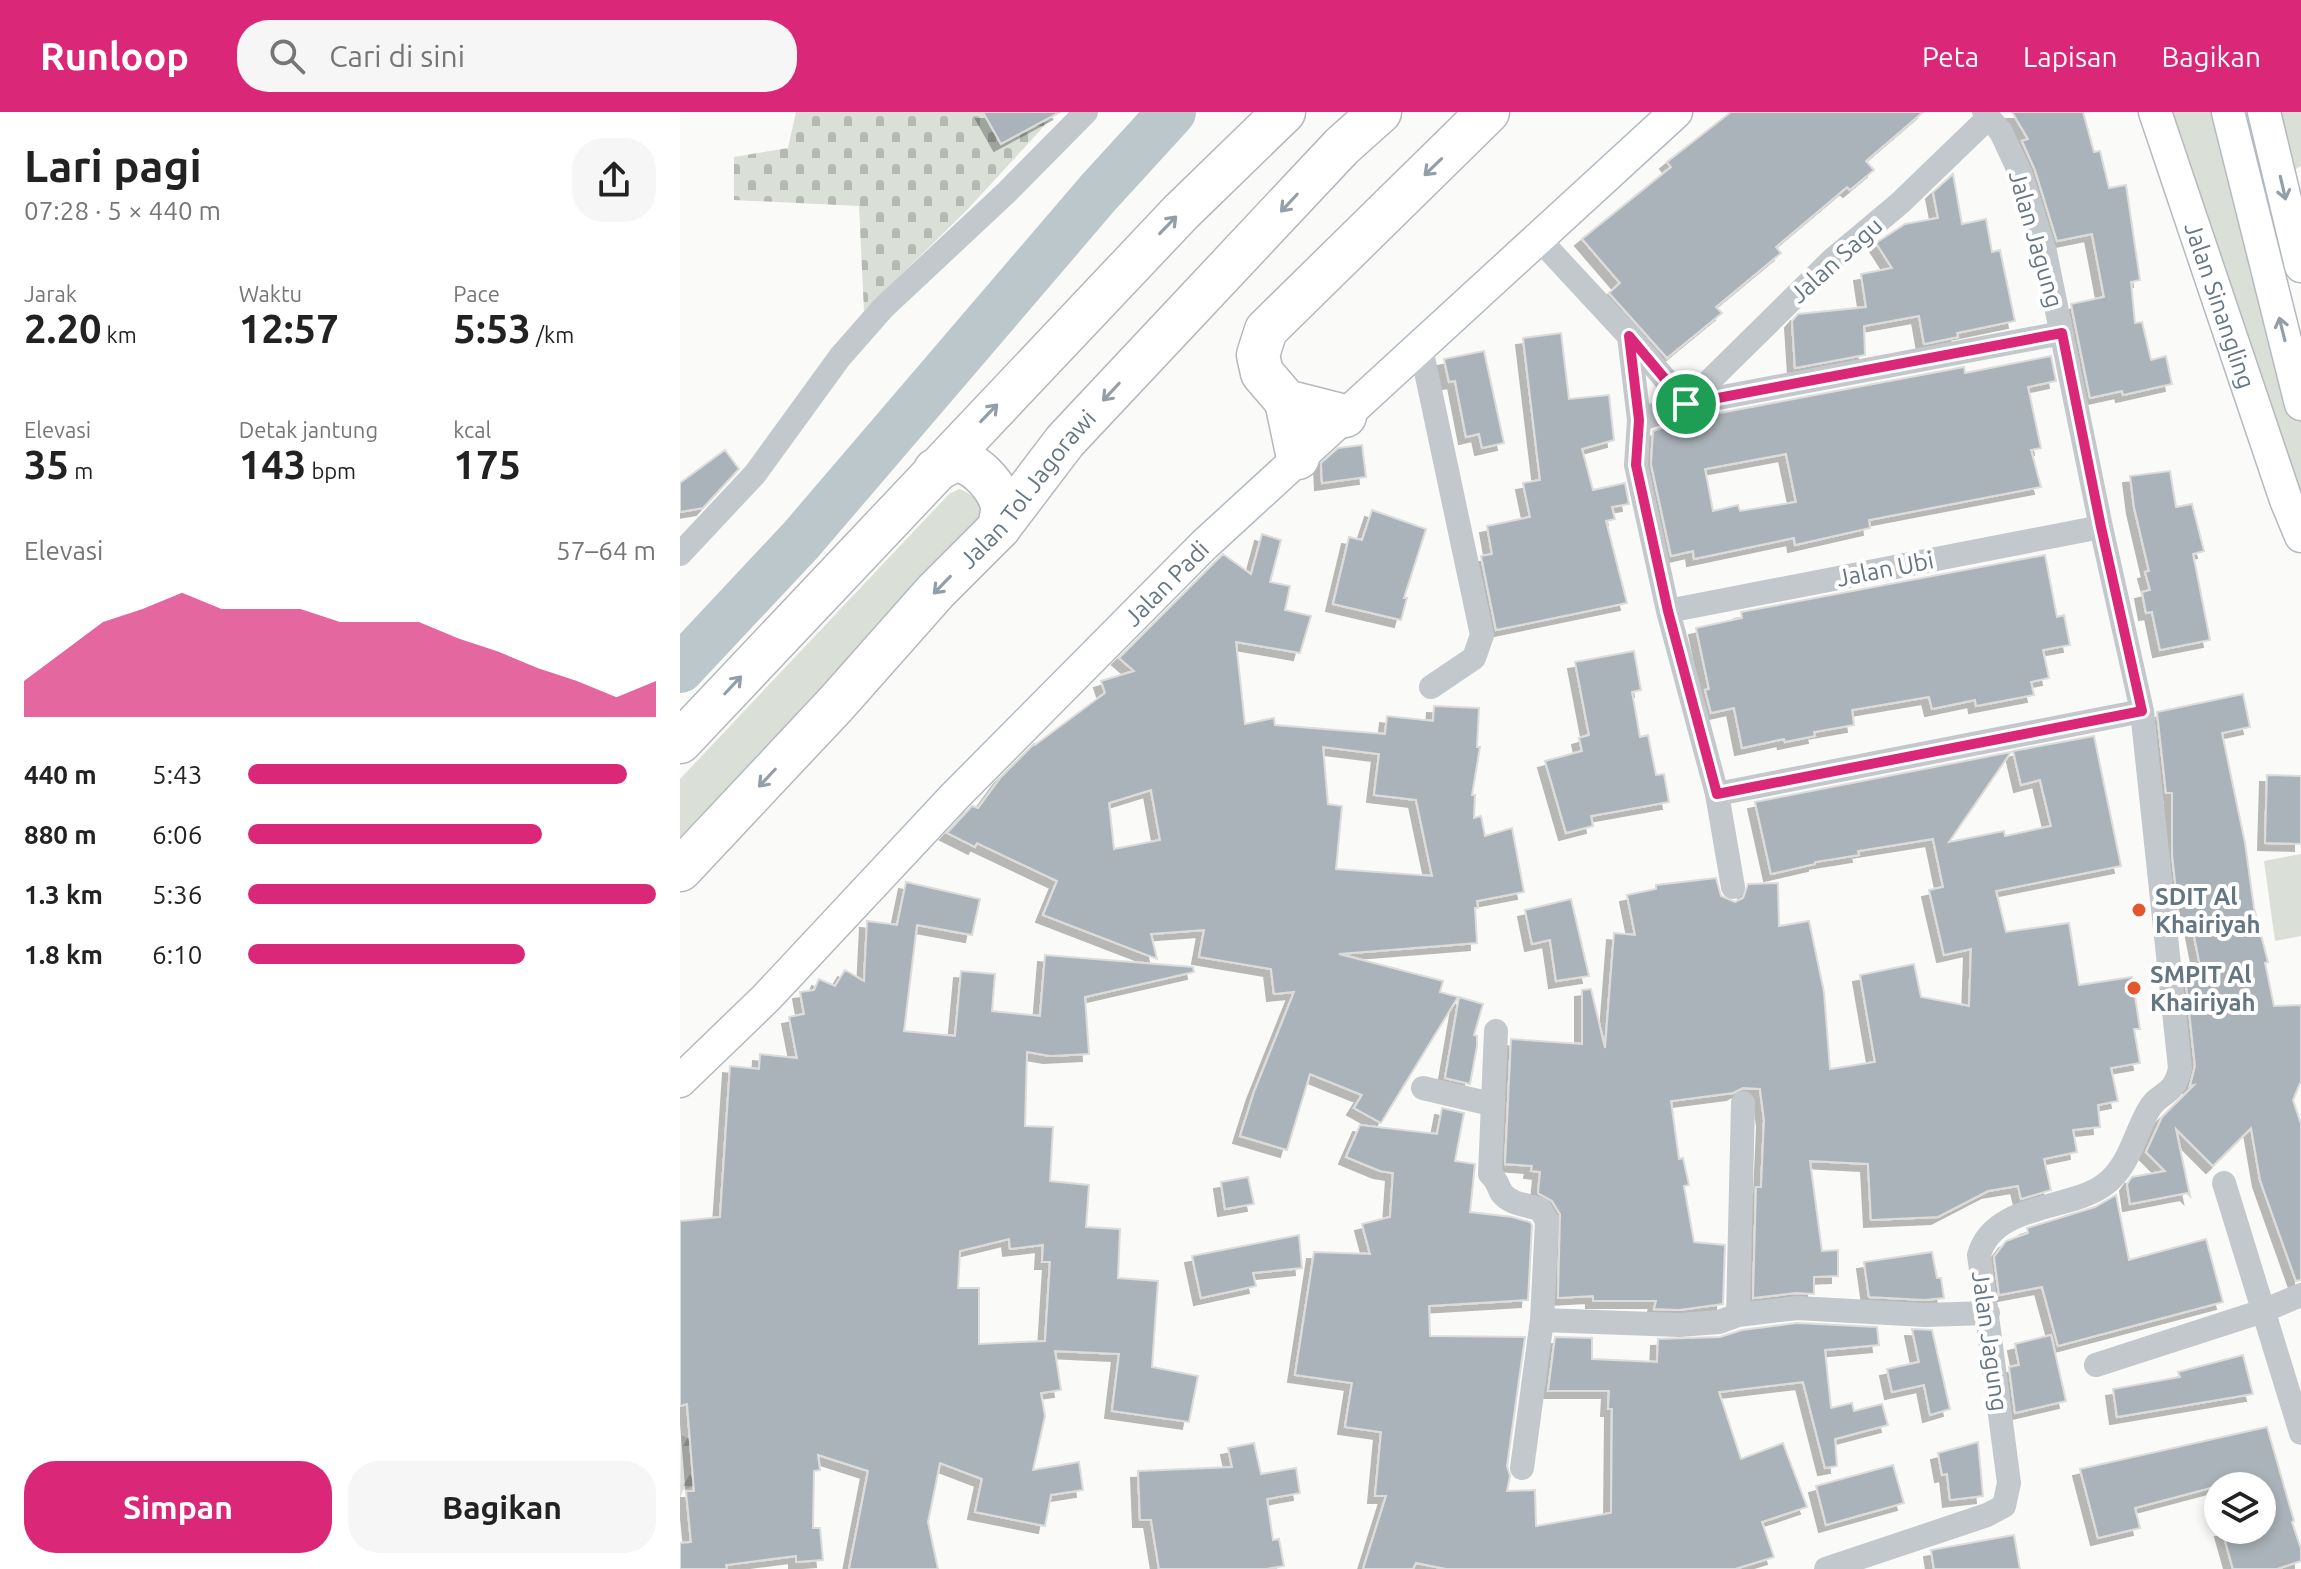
<!DOCTYPE html>
<html lang="id">
<meta charset="utf-8">
<style>
:root{--surface:#fff;--page:#f6f6f6;--text:#222;--muted:#767676;--accent:#db2777}
body{margin:0;font-family:Ubuntu,sans-serif;background:var(--page);color:var(--text);height:100vh;display:flex;flex-direction:column;font-size:30px;white-space:nowrap}
*{box-sizing:border-box;margin:0}
p{font-size:26px;color:var(--muted)}
.icon{flex:none;width:44px;height:44px;fill:none;stroke:currentColor;stroke-width:2;stroke-linecap:round;stroke-linejoin:round}
.map{position:relative;flex:1;overflow:hidden}
.details{display:flex;flex-direction:column;background:var(--surface);width:680px}
.details>*{flex:none}
.buttons{position:absolute;left:1524px;top:1360px;display:grid;gap:16px}
.buttons a{display:grid;place-items:center;width:72px;height:72px;border-radius:50%;background:var(--surface);box-shadow:0 4px 12px #0003;font-size:40px}
.pin{position:absolute;display:grid;place-items:center;width:68px;height:68px;color:#fff;margin:-34px;border:4px solid #fff;border-radius:50%;box-shadow:0 2px 8px #0007}
.round{display:grid;place-items:center;flex:none;width:84px;height:84px;border-radius:32px;background:var(--page)}
.headline{display:flex;align-items:center;justify-content:space-between;height:136px;padding:0 24px}
h1{font-size:44px;font-weight:700;line-height:60px}
.figures{display:grid;grid-template-columns:repeat(3,1fr);gap:12px;height:136px;padding:8px 24px}
.figures div{display:grid;align-content:center}
.figures b{font-size:40px;font-weight:700}
.figures small{font-size:22px;font-weight:400}
.figures p{font-size:22px}
.chart{height:224px;padding:16px 24px}
.chart p{display:flex;justify-content:space-between}
.chart svg{width:100%;height:144px;margin-top:8px;fill:var(--accent);opacity:.7}
.button{display:flex;gap:16px;margin-top:auto;padding:16px 24px}
.button a{flex:1;height:92px;border-radius:32px;background:var(--accent);color:#fff;font-size:32px;font-weight:700;line-height:92px;text-align:center}
.button a+a{background:var(--page);color:var(--text)}
ul{padding:0 24px;list-style:none;font-size:26px}
li{display:grid;grid-template-columns:128px 96px 1fr;align-items:center;height:60px}
li i{height:20px;border-radius:10px;background:var(--accent)}
header{display:flex;align-items:center;gap:48px;box-sizing:border-box;height:112px;padding:0 40px;background:var(--accent);color:#fff}
header strong{font-size:38px}
nav{display:flex;gap:44px;margin-inline-start:auto;font-size:28px}
.search{width:560px;height:72px;background:var(--page);display:flex;align-items:center;gap:20px;box-sizing:border-box;padding:0 28px;border-radius:32px;color:var(--muted);font-size:30px}
main{display:flex;flex:1;min-height:0}
.map>svg:first-child{display:block}
.grass{fill:#dadfd7}
.forest{fill:url(#forest-firs)}
.cemetery{fill:url(#cemetery-stones)}
.lines{fill:none;stroke-linecap:round;stroke-linejoin:round}
.river{stroke:#bbc7cb;stroke-width:48}
.building{fill:#aab3b9;stroke:#dcdcda;stroke-width:2;fill-rule:evenodd;filter:url(#shadow)}
.secondary-casing{stroke:#b3babf;stroke-width:35}
.highway-casing{stroke:#b4b9bd;stroke-width:45}
.street{stroke:#c3c8cc;stroke-width:24}
.secondary{stroke:#fff;stroke-width:32}
.highway{stroke:#fff;stroke-width:42}
.oneway{stroke:#939fa8}
.route-casing{stroke:#fff;stroke-width:16}
.route{stroke:#db2777;stroke-width:10}
.poi-dot{fill:#e4572e;stroke:#fff;stroke-width:3}
.labels{text-anchor:middle;dominant-baseline:central;stroke-width:8;stroke-linejoin:round;paint-order:stroke}
.street-label{font-size:24px;fill:#657683;stroke:#fff}
.poi-label{font-size:24px;font-weight:bold;fill:#657683;stroke:#fff;text-anchor:start}
</style>
<header>
<strong>Runloop</strong>
<div class="search"><svg class="icon" aria-label="search" viewBox="0 0 24 24"><circle cx="10" cy="10" r="6"/><path d="M15 15l6 6"/></svg>Cari di sini</div>
<nav><a>Peta</a><a>Lapisan</a><a>Bagikan</a></nav>
</header>
<main>
<section class="details">
<div class="headline"><div><h1>Lari pagi</h1><p>07:28 · 5 × 440 m</p></div><a class="round"><svg class="icon" aria-label="share" viewBox="0 0 24 24"><path d="M12 15V3M7 8l5-5 5 5M5 13v7h14v-7"/></svg></a></div>
<div class="figures">
<div><p>Jarak</p><b>2.20<small> km</small></b></div>
<div><p>Waktu</p><b>12:57</b></div>
<div><p>Pace</p><b>5:53<small> /km</small></b></div>
</div>
<div class="figures">
<div><p>Elevasi</p><b>35<small> m</small></b></div>
<div><p>Detak jantung</p><b>143<small> bpm</small></b></div>
<div><p>kcal</p><b>175</b></div>
</div>
<div class="chart"><p><span>Elevasi</span>57–64 m</p>
<svg viewBox="0 0 160 44" preserveAspectRatio="none"><path d="M0 44V33L10 24L20 15L30 11L40 6L50 11L60 11L70 11L80 15L90 15L100 15L110 20L120 24L130 29L140 33L150 38L160 33V44z"/></svg>
</div>
<ul>
<li><b>440 m</b>5:43<i style="width:93%"></i></li>
<li><b>880 m</b>6:06<i style="width:72%"></i></li>
<li><b>1.3 km</b>5:36<i style="width:100%"></i></li>
<li><b>1.8 km</b>6:10<i style="width:68%"></i></li>
</ul>
<div class="button"><a>Simpan</a><a>Bagikan</a></div>
</section>
<div class="map">
<svg width="1621" height="1457" viewBox="0 0 1621 1457">
<defs>
<pattern id="forest-firs" width="22" height="20" patternUnits="userSpaceOnUse" patternTransform="scale(2)"><rect width="22" height="20" fill="#dadfd7"/><path d="M5 1l3.5 6h-7zM16 11l3.5 6h-7z" fill="#b4b9b4"/></pattern>
<pattern id="cemetery-stones" width="16" height="16" patternUnits="userSpaceOnUse" patternTransform="scale(2)"><rect width="16" height="16" fill="#dadfd7"/><path d="M2 7V4a2 2 0 0 1 4 0v3zM10 15v-3a2 2 0 0 1 4 0v3z" fill="#b4b9b4"/></pattern>
<filter id="shadow"><feDropShadow dx="-7" dy="7" stdDeviation="0" flood-color="#0004"/></filter>
</defs>
<rect width="100%" height="100%" fill="#fafaf8"/>
<path class="grass" d="M1475 0H1546L1621 295V391Z
M1584 0H1621V54L1600 66Z
M279 377C295 383 300 391 305 407L0 732V667L269 382Z
M1621 742V824L1595 829 1584 749Z"/>
<path class="forest" d="M1 1323 10 1327 18 1373 3 1378 0 1386Z"/>
<path class="cemetery" d="M116 0H377L288 97 184 199 179 94 54 88V45L108 36Z"/>
<g class="lines">
<path class="river" d="M0 557 121 428 418 81 492 0"/>
</g>
<path class="building" d="M303 0H380L321 32Z
M1051 0H1243L1186 49 1194 58 1170 78 1167 75 1096 135 1101 141 1036 195 1042 201 987 246 929 181 940 171 902 127 991 55 987 50Z
M1332 0H1403L1414 40 1420 39 1429 76 1446 73 1460 168 1451 170 1455 211 1462 210 1471 248 1486 244 1492 272 1443 283 1442 279 1410 286 1391 192 1424 185 1412 122 1377 129 1355 58 1342 29 1348 27Z
M1273 62 1282 112 1306 107 1312 140 1320 138 1335 209 1277 221 1278 225 1244 232 1239 204 1184 214 1185 243 1115 256 1112 209 1118 202 1186 195 1181 162 1212 156 1196 131 1225 112 1258 106 1253 80Z
M881 221 889 287 929 283 934 328 902 337 913 378 945 371 949 392 932 395 935 407 926 409 947 491 816 518 801 444 812 442 807 414 850 405 843 371 860 368 843 226Z
M804 239 824 331 802 336 799 322 786 325 775 269 769 270 764 247Z
M1371 244 1376 269 1348 275 1361 336 1351 338 1361 375 1189 408 1190 416 1115 433 1114 426 1014 447 1013 439 991 444 971 352 973 319 1013 306 1284 255 1285 261ZM1106 342 1116 390 1060 399 1058 393 1033 399 1025 357Z
M682 333 686 365 642 371 641 351 658 336Z
M45 338 59 357 23 396 0 400V371Z
M1490 359 1496 395 1512 392 1524 439 1513 442 1530 528 1480 538 1472 500 1466 501 1462 480 1470 478 1465 460 1469 459 1454 395 1450 364Z
M692 398 746 417 724 486H727L721 508 653 492 669 425 682 428Z
M582 422 601 428 590 470 610 474 605 498 631 504 620 541 556 530 565 612 594 606 595 613 705 622 707 604 753 609 754 594 799 596 797 635H800L792 683H795L794 706 801 704 805 724 832 716 844 780 797 789 798 796H795L797 831 659 842 763 869 760 880 778 885 701 1011 674 996 682 983 630 962 607 1038 560 1024 574 980 614 880 594 882 591 857 519 845 524 818 471 822 477 847 363 803 377 769 297 731 295 735 267 721 292 694 298 696 321 665 354 632 355 633 425 581 421 569 454 559 439 546 543 442 571 462ZM643 635 699 642 694 683 736 688 752 764 656 757 662 694 648 692ZM471 678 480 728 434 737 429 691Z
M1365 443 1377 505 1384 503 1390 533 1363 538 1369 566 1351 570 1354 583 1296 594 1295 588 1252 597 1249 585 1172 598 1174 613 1134 620 1135 624 1105 630 1104 627 1062 636 1054 596 1031 601 1025 578 1029 577 1016 516 1062 506 1061 500Z
M954 539 961 578 952 580 960 625 968 623 976 663 984 662 989 690 911 704 913 714 886 721 865 649 902 639 899 626 909 623 895 550Z
M1563 582 1570 615 1542 621 1565 731 1574 796 1588 850 1585 851 1594 894 1621 893V969L1613 988 1621 1012V1168L1616 1169 1580 1068 1571 1016 1533 1054 1496 1017 1510 1084 1507 1081 1450 1092 1447 1072 1452 1065 1485 1059 1466 1040 1482 1005 1514 973 1510 974 1515 954 1505 862 1521 859 1511 809 1500 811 1499 806 1492 742V681H1486L1477 600Z
M1414 624 1441 754 1316 779 1326 820 1389 811 1399 873 1452 865 1460 917H1454L1460 951 1431 956 1438 989 1418 993 1420 1015 1393 1018 1397 1040 1364 1047 1371 1078 1341 1087 1338 1074 1308 1079 1258 1105 1191 1108 1188 1052 1130 1049 1142 1139 1158 1138V1164L1134 1165V1182L1116 1181 1073 1186 1076 1075H1081L1084 1008 1080 977 1063 976 1053 981 991 989 999 1047 1003 1046 1009 1073 1004 1074 1014 1130 1045 1133 1043 1192 999 1198 974 1197 976 1189H913V1184L878 1186 880 1102 872 1089 858 1081 860 1060 851 1059 852 1054 825 1052 831 927 902 932V878L911 877 925 936 934 821 955 823 947 783 976 777V773L1036 766 1041 784 1055 790 1063 786 1068 772 1098 771 1099 814 1129 809 1144 880 1150 957 1195 950 1180 863 1234 852 1241 885 1289 894 1291 837 1264 843 1249 778 1263 775 1253 727 1178 739 1179 743 1135 750V752L1091 762 1075 690 1331 640 1269 730 1324 719 1325 724 1371 714 1360 668 1341 673 1333 639Z
M1587 663 1621 664V732L1585 731Z
M226 770 300 787 292 823 237 813 224 919 275 924 281 859 315 862 312 899 360 904 365 843 513 855 514 860 405 885 409 942 370 944 347 940 345 1014 373 1015 370 1069 409 1073 406 1115 440 1117 438 1166 478 1169 472 1255 518 1264 509 1310 432 1299 439 1242 375 1239 381 1278 361 1281 365 1304 353 1358 399 1350 403 1378 371 1383 365 1414 295 1400 302 1367 260 1351 248 1410 258 1457H169L188 1359 138 1343 140 1358 134 1359 133 1416H140L143 1448 116 1450V1444L46 1453 47 1457H0V1431L11 1430 6 1379H14L7 1292 0 1294V1109L40 1105 50 954 79 957 80 942 117 946 109 905 124 902 120 880 134 878 139 867 155 874 165 858 184 869 187 809 217 813ZM329 1127 330 1137 363 1133 362 1150H370L365 1229 299 1232V1176H278L280 1139Z
M891 787 909 864 876 869 870 828 852 832 845 798Z
M779 885 803 892 794 923 797 924V934L790 972 765 966Z
M762 996 784 1001 775 1049 795 1052 790 1100 832 1105 850 1110 852 1113 848 1188 749 1194 750 1224 845 1225 827 1354 830 1364 827 1379 855 1378 856 1414 931 1401 932 1297H928L929 1279H868L875 1225 912 1226V1247L977 1250 978 1227 1040 1225 1062 1218 1117 1211 1197 1215 1199 1233 1145 1238 1151 1296 1172 1291 1174 1299 1202 1292 1208 1313 1155 1327 1157 1354 1145 1356 1123 1270 1039 1280 1061 1347 1103 1331 1127 1395 1082 1410 1094 1445 1055 1457H766L736 1451 733 1457H683L706 1384H695L701 1320 665 1315 672 1271 615 1263 634 1140 690 1142 682 1112 710 1105 713 1061 700 1059 666 1045 680 1013 757 1022Z
M568 1065 574 1092 545 1097 541 1070Z
M1436 1083 1449 1148 1526 1127 1543 1190 1378 1234 1362 1175 1319 1183 1314 1145 1326 1129 1348 1121 1347 1116 1415 1095Z
M619 1123 622 1156 573 1161 576 1174 521 1186 512 1144Z
M1252 1140 1257 1166H1261L1264 1186 1245 1188 1189 1185 1184 1150Z
M1232 1217 1252 1218 1270 1297 1250 1303 1244 1273 1212 1280 1207 1257 1239 1250Z
M1371 1223 1386 1289 1335 1301 1329 1255 1339 1253 1335 1232Z
M1563 1243 1573 1282 1437 1305 1433 1277 1500 1265 1498 1260Z
M1587 1315 1614 1409 1612 1410 1621 1437V1449L1597 1457H1553L1542 1418H1582V1374H1538L1455 1396 1460 1416 1418 1426 1400 1357Z
M1298 1330 1303 1384 1270 1388 1267 1362 1262 1363 1258 1341Z
M574 1331 581 1362 616 1356 620 1381 587 1387 593 1428 599 1427 604 1454 586 1457H479L471 1408H460L458 1359 552 1355 548 1336Z
M1213 1353 1224 1391 1146 1413 1136 1374Z
M1334 1423 1340 1457H1254L1251 1438Z"/>
<g class="lines">
<g class="secondary-casing">
<g id="secondary">
<path id="s1" d="M1475 0 1606 388 1621 424"/>
<path d="M1548 0 1621 292"/>
<path d="M1584 0 1621 154"/>
<path id="s2" d="M0 969 86 886 275 684 524 433 996 0"/>
</g>
</g>
<g class="highway-casing">
<g id="highway">
<path d="M606 289 618 346"/>
<path d="M665 304 606 289 582 261 578 243 586 218 808 0"/>
<path d="M255 358C261 356 268 351 274 350 293 346 316 374 321 390 324 398 320 408 319 416"/>
<path d="M0 630 501 100 604 0"/>
<path id="s3" d="M0 758 155 593 256 479 319 416 385 329 662 34 700 0"/>
</g>
</g>
<path class="street" d="M859 127 949 224 1006 292
M949 224 959 308
M741 236 802 523 794 546 751 575
M1006 292 1152 148 1220 91 1308 6
M0 442 75 362 160 245 203 196 327 80 406 0
M988 499 1421 415
M1037 682 1462 599
M1053 775 1037 682 988 499 956 353 959 308 1006 292 1382 221
M816 919 810 1062C817 1068 817 1072 821 1080 829 1092 847 1093 860 1097L867 1109 862 1208 842 1356
M743 976 811 992
M1544 1071 1621 1321
M1058 1203 1063 991
M862 1208 999 1213 1039 1210 1058 1203 1117 1196 1245 1203 1308 1201
M1416 1253 1583 1199 1621 1183
M1146 1457 1307 1403 1324 1394 1329 1371 1299 1143C1313 1091 1391 1098 1424 1073 1449 1055 1454 1024 1468 999 1478 979 1494 986 1500 956L1462 599 1421 415 1365 140 1341 63 1321 20 1304 0"/>
<use href="#secondary" class="secondary"/>
<use href="#highway" class="highway"/>
</g>
<defs><path id="oneway-shaft" d="M-6 0H5M1.5-3L5.5 0L1.5 3" fill="none" stroke-width="1.6" stroke-linecap="round" stroke-linejoin="round" transform="scale(2)"/></defs>
<g class="oneway">
<use href="#oneway-shaft" transform="translate(753 55) rotate(136)"/>
<use href="#oneway-shaft" transform="translate(1603 76) rotate(77)"/>
<use href="#oneway-shaft" transform="translate(609 91) rotate(133)"/>
<use href="#oneway-shaft" transform="translate(488 113) rotate(-46)"/>
<use href="#oneway-shaft" transform="translate(1602 217) rotate(-104)"/>
<use href="#oneway-shaft" transform="translate(431 280) rotate(133)"/>
<use href="#oneway-shaft" transform="translate(309 301) rotate(-46)"/>
<use href="#oneway-shaft" transform="translate(262 473) rotate(134)"/>
<use href="#oneway-shaft" transform="translate(53 573) rotate(-47)"/>
<use href="#oneway-shaft" transform="translate(87 666) rotate(133)"/>
</g>
<g class="lines">
<g class="route-casing">
<path id="route" d="M1382 221 1421 415 1462 599 1037 682 988 499 956 353 959 308 949 224 1006 292Z"/>
</g>
<use href="#route" class="route"/>
</g>
<g class="poi-dot">
<circle cx="1459" cy="798" r="8"/>
<circle cx="1454" cy="876" r="8"/>
</g>
<g class="labels">
<g class="street-label">
<text transform="translate(1356 127) rotate(74)">Jalan Jagung</text>
<text transform="translate(1156 148) rotate(-42)">Jalan Sagu</text>
<text stroke="none"><textPath href="#s1" startOffset="204">Jalan Sinangling</textPath></text>
<text stroke="none"><textPath href="#s3" startOffset="516">Jalan Tol Jagorawi</textPath></text>
<text transform="translate(1205 457) rotate(-11)">Jalan Ubi</text>
<text stroke="none"><textPath href="#s2" startOffset="696">Jalan Padi</textPath></text>
<text transform="translate(1310 1229) rotate(82)">Jalan Jagung</text>
</g>
<g class="poi-label">
<text x="1475" y="784">SDIT Al<tspan x="1475" dy="28">Khairiyah</tspan></text>
<text x="1470" y="862">SMPIT Al<tspan x="1470" dy="28">Khairiyah</tspan></text>
</g>
</g>
</svg>
<div class="buttons">
<a><svg class="icon" aria-label="layers" viewBox="0 0 24 24"><path d="M12 4l9 5-9 5-9-5zM3 14l9 5 9-5"/></svg></a>
</div>
<div class="pin" style="left:1006px;top:292px;background:#1e9e55"><svg class="icon" aria-label="arrive" viewBox="0 0 24 24"><path d="M6 21V4h12l-3 4 3 4H6"/></svg></div>
</div>
</main>
